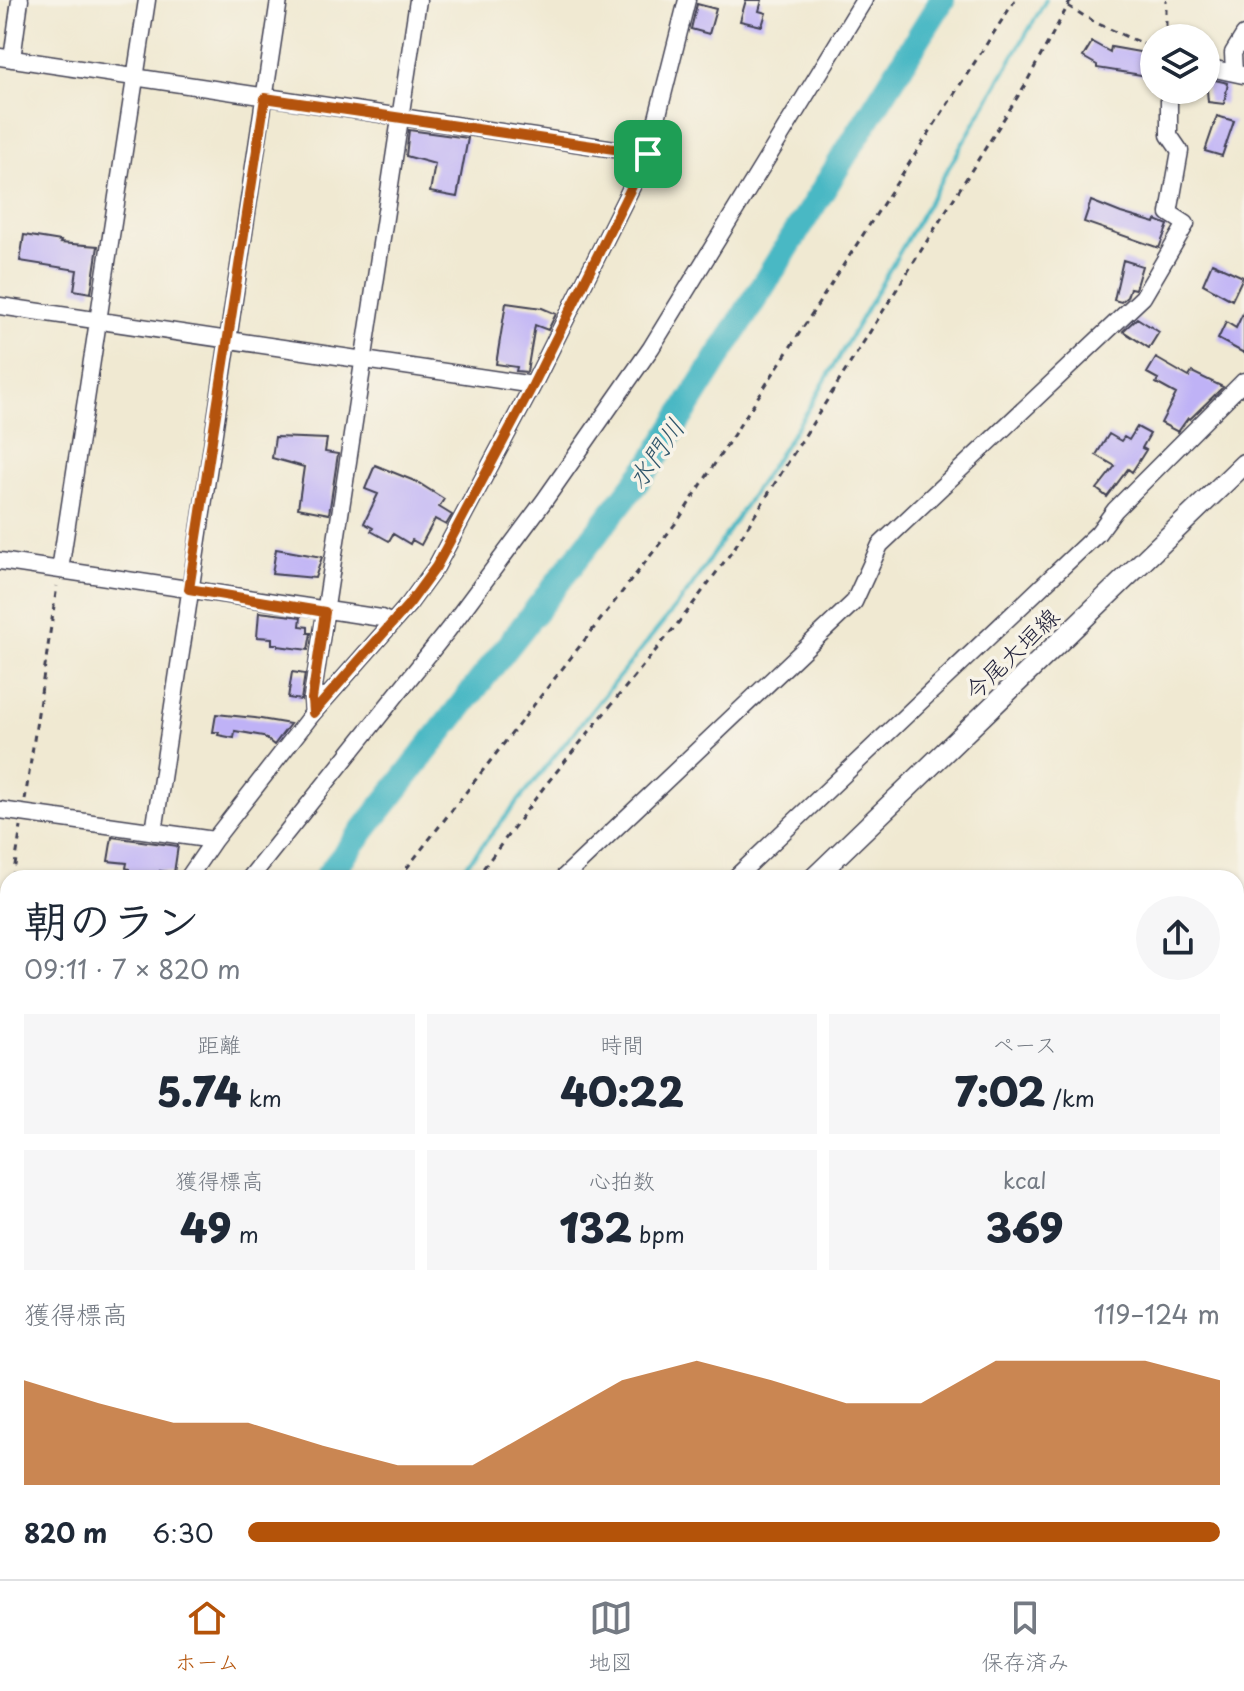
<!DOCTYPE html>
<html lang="ja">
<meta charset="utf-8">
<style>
:root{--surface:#fff;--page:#f6f6f7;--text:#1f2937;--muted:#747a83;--line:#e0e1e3;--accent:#b45309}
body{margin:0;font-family:"Playpen Sans","Klee One",sans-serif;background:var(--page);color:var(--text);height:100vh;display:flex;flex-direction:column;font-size:30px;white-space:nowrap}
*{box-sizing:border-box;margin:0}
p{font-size:26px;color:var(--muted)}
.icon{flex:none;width:44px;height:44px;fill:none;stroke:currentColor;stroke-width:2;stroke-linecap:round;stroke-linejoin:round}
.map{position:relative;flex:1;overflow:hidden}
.side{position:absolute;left:0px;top:870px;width:1244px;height:710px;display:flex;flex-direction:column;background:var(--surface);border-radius:24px 24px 0 0;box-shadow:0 2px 6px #0004}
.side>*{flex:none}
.fabs{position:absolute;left:1140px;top:24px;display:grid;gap:16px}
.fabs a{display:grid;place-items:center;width:80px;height:80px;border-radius:50%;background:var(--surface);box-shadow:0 2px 6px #0004;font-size:40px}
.pin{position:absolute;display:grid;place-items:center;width:68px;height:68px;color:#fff;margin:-34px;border-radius:16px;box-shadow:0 4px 12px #0006}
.round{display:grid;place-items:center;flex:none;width:84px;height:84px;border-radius:42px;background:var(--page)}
.overview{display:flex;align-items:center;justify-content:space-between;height:136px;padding:0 24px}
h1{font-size:44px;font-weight:800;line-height:60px}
.figures{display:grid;grid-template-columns:repeat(3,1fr);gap:12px;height:136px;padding:8px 24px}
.figures div{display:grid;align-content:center;border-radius:0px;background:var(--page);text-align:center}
.figures b{font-size:40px;font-weight:800}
.figures small{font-size:22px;font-weight:400}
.figures p{font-size:22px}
.chart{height:224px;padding:16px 24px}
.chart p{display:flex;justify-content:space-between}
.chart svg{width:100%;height:144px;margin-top:8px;fill:var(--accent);opacity:.7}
ul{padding:0 24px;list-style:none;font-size:26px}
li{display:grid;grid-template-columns:128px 96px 1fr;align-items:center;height:60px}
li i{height:20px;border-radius:10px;background:var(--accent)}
.tab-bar{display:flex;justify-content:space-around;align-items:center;height:112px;border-top:2px solid var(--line);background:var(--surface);font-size:22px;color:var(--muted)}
.tab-bar a{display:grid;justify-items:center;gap:4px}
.tab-bar .active{color:var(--accent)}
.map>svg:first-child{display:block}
.water{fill:#4ab8c4;stroke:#366d80;stroke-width:2}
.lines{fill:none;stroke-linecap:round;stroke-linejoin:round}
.stream{stroke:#4ab8c4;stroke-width:4}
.river{stroke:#4ab8c4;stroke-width:26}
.building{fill:#bfb2f6}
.minor-casing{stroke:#414052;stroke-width:19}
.major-casing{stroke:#414052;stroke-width:23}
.path{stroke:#414052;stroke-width:3;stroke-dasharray:6 6;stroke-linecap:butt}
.minor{stroke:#fff;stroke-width:16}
.major{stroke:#fff;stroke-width:20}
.route-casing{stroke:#fff;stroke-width:16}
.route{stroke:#b45309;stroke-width:10}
.labels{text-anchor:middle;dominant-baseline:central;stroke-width:7;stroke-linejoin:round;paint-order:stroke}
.street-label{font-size:24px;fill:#22223b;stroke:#f7f3e8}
.water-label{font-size:26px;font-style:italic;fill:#30566b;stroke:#f7f3e8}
</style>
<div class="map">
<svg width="1244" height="1579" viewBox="0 0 1244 1579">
<rect width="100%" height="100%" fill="#f7f3e8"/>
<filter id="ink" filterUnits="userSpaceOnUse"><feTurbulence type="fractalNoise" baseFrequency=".0125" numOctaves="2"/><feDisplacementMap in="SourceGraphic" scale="16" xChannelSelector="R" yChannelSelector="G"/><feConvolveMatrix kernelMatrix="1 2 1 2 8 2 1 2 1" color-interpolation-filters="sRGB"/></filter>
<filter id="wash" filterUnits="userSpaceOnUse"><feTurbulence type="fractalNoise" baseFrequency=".006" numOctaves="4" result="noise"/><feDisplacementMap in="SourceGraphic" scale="32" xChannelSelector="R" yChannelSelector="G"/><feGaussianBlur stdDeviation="1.8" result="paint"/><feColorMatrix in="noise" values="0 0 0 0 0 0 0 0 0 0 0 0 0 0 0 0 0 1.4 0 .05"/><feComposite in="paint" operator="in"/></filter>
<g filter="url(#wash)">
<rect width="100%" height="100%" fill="#f0e9d2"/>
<path class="water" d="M1244 905V1166L1236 1175V912Z
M632 1572H933L925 1579H629Z"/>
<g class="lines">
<path class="stream" d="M456 878 690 589 808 410 1046 0
M0 1428 8 1424"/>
<path class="river" d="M326 878 653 461 942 0
M0 1254 8 1249"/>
</g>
<g id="blocks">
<path class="building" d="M746 0H762L759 11 766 13 762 26 740 21Z
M697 4 716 9 709 34 691 29Z
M1092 42 1110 52 1111 47 1151 54 1149 63 1154 64V77L1097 68V65L1083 57Z
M1206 78 1228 83 1224 104 1208 102Z
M1217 116 1234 121 1222 156 1205 151Z
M409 130 468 138 457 197 430 192 435 164 406 156Z
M1091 201 1121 213 1155 223 1156 220 1168 225 1159 248 1084 222Z
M24 235 61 241 60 243 98 246 91 293 74 290 77 270 20 261Z
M1123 260 1142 266 1135 289 1130 288 1127 297 1121 302 1114 300Z
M1212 263 1243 277 1232 300 1203 284Z
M506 303 542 308 556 314 548 330 535 325 527 372 516 371 517 367 496 364Z
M1244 311V353L1218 339 1226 322 1236 328Z
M1137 318 1159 332 1149 348 1123 331Z
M1156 358 1189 377 1192 372 1223 387 1190 419 1188 418 1178 432 1161 423 1176 394 1156 383 1158 379 1147 373Z
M1137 427 1150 434 1142 448 1146 450 1132 472 1128 469 1107 497 1097 489 1115 466 1096 455 1109 434 1121 441 1124 437 1129 440Z
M275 437 327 439 325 452 338 454 329 514 298 508 304 467 272 458Z
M375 465 417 482 444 499 439 507 452 515 446 525 435 519 421 545 412 540 410 544 393 534 389 541 371 531 373 528 364 523 378 494 365 489Z
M276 549 322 557 315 578 272 574Z
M259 612 301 617 300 626 308 627V633H311L308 650 278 646V644H272V638L257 637Z
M292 672 305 674 301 700 288 698Z
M216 714 255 718 290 724 274 745 263 736 235 731 234 738 218 735 219 732H213Z
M112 837 178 846 174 873 160 871 159 878H147L148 876 129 873V869L126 868 127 863 108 861Z"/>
</g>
</g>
<g filter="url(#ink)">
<use href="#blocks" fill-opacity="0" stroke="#414052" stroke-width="2"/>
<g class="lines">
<g class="minor-casing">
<path id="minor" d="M0 57 648 154
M12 59 20 0
M1206 67 1243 75
M1234 72 1233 53 1244 35
M0 306 533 385
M0 561 381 618 390 622
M60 570 147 0
M313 713 312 699 418 0
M0 810 214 840
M154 832 279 0
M188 878 214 840 313 713 409 604 436 567 533 385 648 154 687 0
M250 878 448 630 544 501 651 348 864 0
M563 878 854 602 880 545 1143 297 1186 224 1169 213 1180 151 1169 135V90
M735 878 1098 533 1115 510 1244 381
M0 1014 8 1020
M0 1154 8 1146
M104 1579V1572"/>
</g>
<g class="major-casing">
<path id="major" d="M814 878 1244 464
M133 1579 138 1572"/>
</g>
<path class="path" d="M1068 6 1094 22 1154 49
M1166 38V0
M25 800 57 586
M13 878 21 827
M399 878 679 519 1015 0
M476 878 544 787 687 612 733 550 1025 85 1071 0
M0 965 8 913
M0 980 8 981"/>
<use href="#minor" class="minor"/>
<use href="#major" class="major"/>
</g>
</g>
<g class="lines" filter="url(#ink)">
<g class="route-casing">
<path id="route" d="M265 98 648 154 533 385 436 567 409 604 313 713 312 699 325 612 189 589Z"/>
</g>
<use href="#route" class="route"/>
</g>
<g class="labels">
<g class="street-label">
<text transform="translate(1011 653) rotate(-44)">今尾大垣線</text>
</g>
<g class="water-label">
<text transform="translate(655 453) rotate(-55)">水門川</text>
</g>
</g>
</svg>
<div class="fabs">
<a><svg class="icon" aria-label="layers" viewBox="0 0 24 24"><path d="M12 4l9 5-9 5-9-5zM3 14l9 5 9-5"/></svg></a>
</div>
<div class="pin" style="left:648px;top:154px;background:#1e9e55"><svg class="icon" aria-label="arrive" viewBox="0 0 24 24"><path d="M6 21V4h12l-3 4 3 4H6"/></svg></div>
<section class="side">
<div class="overview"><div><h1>朝のラン</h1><p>09:11 · 7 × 820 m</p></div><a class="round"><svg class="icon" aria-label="share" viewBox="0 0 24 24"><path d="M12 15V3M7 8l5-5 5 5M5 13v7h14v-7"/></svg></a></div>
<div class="figures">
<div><p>距離</p><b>5.74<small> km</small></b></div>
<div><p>時間</p><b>40:22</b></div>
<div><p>ペース</p><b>7:02<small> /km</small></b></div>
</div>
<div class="figures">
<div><p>獲得標高</p><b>49<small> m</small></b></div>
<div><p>心拍数</p><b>132<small> bpm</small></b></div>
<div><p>kcal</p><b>369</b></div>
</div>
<div class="chart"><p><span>獲得標高</span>119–124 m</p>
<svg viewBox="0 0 160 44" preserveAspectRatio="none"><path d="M0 44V12L10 19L20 25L30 25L40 32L50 38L60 38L70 25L80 12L90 6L100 12L110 19L120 19L130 6L140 6L150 6L160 12V44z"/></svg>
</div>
<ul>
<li><b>820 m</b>6:30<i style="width:100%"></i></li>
</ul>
</section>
</div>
<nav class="tab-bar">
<a class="active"><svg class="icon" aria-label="home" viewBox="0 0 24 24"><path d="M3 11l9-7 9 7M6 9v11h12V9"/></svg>ホーム</a>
<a><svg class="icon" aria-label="map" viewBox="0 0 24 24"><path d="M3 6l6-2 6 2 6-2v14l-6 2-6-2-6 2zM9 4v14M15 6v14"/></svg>地図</a>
<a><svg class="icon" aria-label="saved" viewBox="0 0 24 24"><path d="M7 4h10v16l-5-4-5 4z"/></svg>保存済み</a>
</nav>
